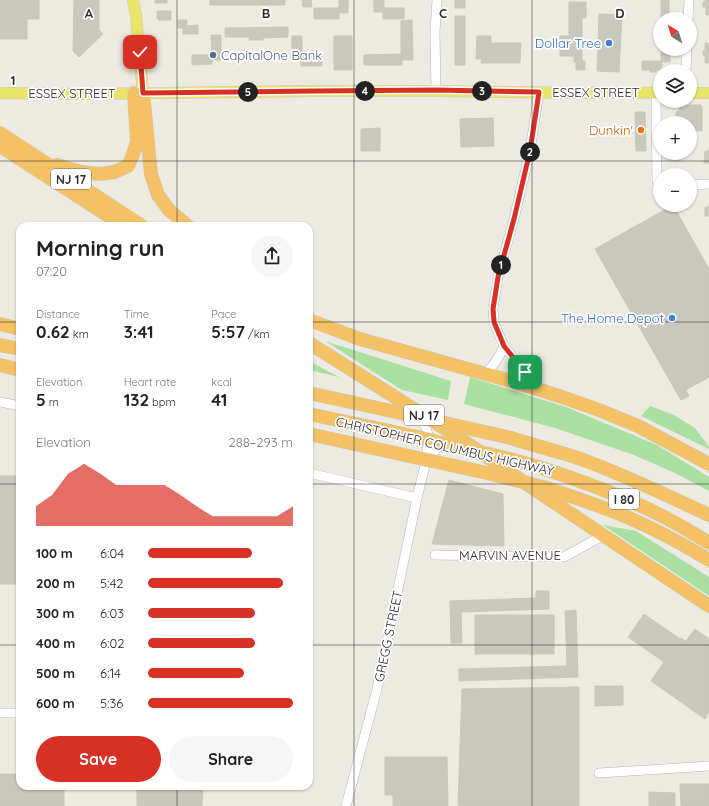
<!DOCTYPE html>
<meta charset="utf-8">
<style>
:root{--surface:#fff;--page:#f6f6f6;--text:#222;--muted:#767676;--accent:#d93025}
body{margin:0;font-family:Quicksand,sans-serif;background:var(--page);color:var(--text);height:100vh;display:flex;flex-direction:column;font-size:15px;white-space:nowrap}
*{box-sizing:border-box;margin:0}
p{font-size:13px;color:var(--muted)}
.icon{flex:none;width:22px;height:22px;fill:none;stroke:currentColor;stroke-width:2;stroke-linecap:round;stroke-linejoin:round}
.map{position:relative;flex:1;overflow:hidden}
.panel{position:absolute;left:16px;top:222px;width:297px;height:568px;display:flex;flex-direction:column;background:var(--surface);border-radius:12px;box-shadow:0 1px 3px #0004}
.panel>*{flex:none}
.needle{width:26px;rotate:322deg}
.buttons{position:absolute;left:653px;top:12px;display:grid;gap:8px}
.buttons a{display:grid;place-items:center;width:44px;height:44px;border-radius:50%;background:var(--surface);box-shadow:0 1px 3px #0004;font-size:20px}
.pin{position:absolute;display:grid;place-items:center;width:34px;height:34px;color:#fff;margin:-17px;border-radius:8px;box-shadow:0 2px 6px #0006}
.km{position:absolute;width:20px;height:20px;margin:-10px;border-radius:50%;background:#222;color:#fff;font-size:11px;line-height:20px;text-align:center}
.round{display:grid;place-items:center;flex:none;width:42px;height:42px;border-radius:21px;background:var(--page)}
.overview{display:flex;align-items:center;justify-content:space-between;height:68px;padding:0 20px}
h1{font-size:22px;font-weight:700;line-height:30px}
.figures{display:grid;grid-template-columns:repeat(3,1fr);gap:6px;height:68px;padding:4px 20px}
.figures div{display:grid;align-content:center}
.figures b{font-size:17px;font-weight:700}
.figures small{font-size:11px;font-weight:400}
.figures p{font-size:11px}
.chart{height:112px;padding:8px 20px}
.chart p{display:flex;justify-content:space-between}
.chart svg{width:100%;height:72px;margin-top:4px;fill:var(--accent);opacity:.7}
.action{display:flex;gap:8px;margin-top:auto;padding:8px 20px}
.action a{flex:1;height:46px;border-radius:24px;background:var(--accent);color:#fff;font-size:16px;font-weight:700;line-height:46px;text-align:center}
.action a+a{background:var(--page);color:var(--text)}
ul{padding:0 20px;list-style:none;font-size:13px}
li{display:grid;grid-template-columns:64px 48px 1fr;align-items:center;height:30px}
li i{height:10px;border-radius:5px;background:var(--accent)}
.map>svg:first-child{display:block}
.green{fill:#a9e0a1}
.building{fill:#c9c8bf;stroke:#c9c7ba}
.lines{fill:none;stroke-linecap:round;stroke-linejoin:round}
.minor-casing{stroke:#b4b4bf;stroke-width:10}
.major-casing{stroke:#c8c8c8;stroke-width:12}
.highway-casing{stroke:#c8c8c8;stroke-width:14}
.minor{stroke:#fff;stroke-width:9}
.major{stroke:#e8e56a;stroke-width:11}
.highway{stroke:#f4c165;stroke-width:13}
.highway-bridge-casing{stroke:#c8c8c8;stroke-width:14;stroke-linecap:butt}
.highway-bridge{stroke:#f4c165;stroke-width:13}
.route-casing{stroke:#fff;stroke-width:8}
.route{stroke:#d93025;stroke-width:5}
.grid{fill:none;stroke:#2d2d2d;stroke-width:1;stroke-opacity:0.55}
.shop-dot{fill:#3f7fe0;stroke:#fff;stroke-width:1.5}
.service-dot{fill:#5c6f8a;stroke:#fff;stroke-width:1.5}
.food-dot{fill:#e8710a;stroke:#fff;stroke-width:1.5}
.labels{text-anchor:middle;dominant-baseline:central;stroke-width:3.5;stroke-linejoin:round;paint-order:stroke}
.shield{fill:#fff;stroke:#6c6c6c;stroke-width:1}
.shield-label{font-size:12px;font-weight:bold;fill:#2d2d2d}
.shop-label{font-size:13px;fill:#366cbe;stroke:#fff;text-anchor:end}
.service-label{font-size:13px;fill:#4e5e75;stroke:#fff;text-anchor:start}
.street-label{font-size:13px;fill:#2d2d2d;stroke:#fff}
.food-label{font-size:13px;fill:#c56008;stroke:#fff;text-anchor:end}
.grid-label{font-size:13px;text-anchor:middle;font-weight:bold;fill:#2d2d2d;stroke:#fff;stroke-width:3.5;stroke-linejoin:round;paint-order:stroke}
</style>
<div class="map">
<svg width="709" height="806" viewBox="0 0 709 806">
<rect width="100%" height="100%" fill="#edeae1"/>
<path class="green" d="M325 341 451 381 448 400 402 390Z
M309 361 339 377 309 370Z
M470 377 566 407 657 445 709 477V491L675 473 634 455 555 428 464 404Z
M650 406 674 415 695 428 709 447V449L641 416Z
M603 525 636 531 709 577V596Z"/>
<path class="building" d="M0 0H39V19H27V39H0Z
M74 0H99V30L103 34 79 57 73 51Z
M155 0H167V3H155Z
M210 0H285V5H210Z
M302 0H311L312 7H303Z
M339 0H348V13H339V19H314V8H339Z
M374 0H384V8H404V19H383V12H374Z
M455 0H465V8H455Z
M661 0H669V19H661Z
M705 0H709V15H706V7H703V2H705Z
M569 2H586V18H582V61H585V70H576V62H574V56H560V36H569Z
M157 11H171V20H158V18H157Z
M599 14 622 15 619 72 597 71Z
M455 16H465V65H455Z
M178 20H187V26L198 25V34H183V28H178Z
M412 20 413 60H402V65H364V55L401 54V21Z
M288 27V37L263 38V40H249L250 37H225V28Z
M211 35H221V60H212V64L192 65V55H212Z
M292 36H302V55H322V66H301V60H292Z
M334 36H352V70H334Z
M477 36H491V43H521L520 63H481L482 59H476Z
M705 43H709V63H705V55H703V51H705Z
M661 49H670V62H662V70H656V72H650V70H642V61H661Z
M680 105H701V107H702V131L690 130V123H676V113L677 111H679Z
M635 112H645L646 151H636Z
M493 118 494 146 461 147 460 119Z
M380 128V151H361V129Z
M705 151H709V163H704Z
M673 205 709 269V367L674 388 595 249Z
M705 207H709V216H705Z
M709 367V377L686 390 682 383Z
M682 383 689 396 681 400 674 388Z
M0 476H20V584H0Z
M449 480 503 494 504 546 432 544Z
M536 591H549V609L461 612 462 643H451L450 601 536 598Z
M576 610 578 677 459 681V669L567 666 565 611Z
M644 614 680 639 681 638 686 641 695 629 709 639V712L705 719 651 681 664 662 628 637Z
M475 615H554V654H475Z
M595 686H623V705L595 706Z
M579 687V806H460L458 805 462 689Z
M385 757H447L448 806H393V795H385Z
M0 774H20V786H64V806H0Z
M680 784H709V806H681Z
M137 786H203L202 806H137Z
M649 792 675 793V806H649Z"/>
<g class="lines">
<g class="minor-casing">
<path id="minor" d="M688 19 689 0
M686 71 687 49
M436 91 435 32 437 0
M656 93 657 181
M691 185 709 184
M485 374C493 366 500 357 504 346
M538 389 504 346 494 323 493 309 498 277 514 219 530 151 539 92
M0 402 20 406
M427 463 437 448 448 443
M309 473 417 498
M435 555 564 557 604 535
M0 713H20
M599 773 709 766
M346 806 377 689 417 498 425 465 429 438 425 425 418 416"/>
</g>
<g class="major-casing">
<path id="major" d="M133 0 136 15 143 93
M0 93 84 94 314 91H436L590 93 599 92 660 93
M690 93H709"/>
</g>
<g class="highway-casing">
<path id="highway" d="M143 93 151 174 158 195 169 210 188 226
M0 133 142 226
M0 146 124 226
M57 165 81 172 101 174 114 172 128 166 132 157 137 142 134 93
M309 320 360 339 518 383 559 396 599 410 638 426 709 464
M0 324 20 329
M309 343 452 433 537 491 709 606
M0 345 20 349
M0 365 20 370
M309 393 387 410
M309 414 413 436
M309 434 409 456
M511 438C533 445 556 451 578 458 623 474 666 495 709 515
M535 466C580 480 624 496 666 518 681 526 695 534 709 543
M547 488C564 494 580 499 596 505 636 519 673 538 709 560"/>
</g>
<use href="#minor" class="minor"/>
<use href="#major" class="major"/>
<use href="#highway" class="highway"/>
<g class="highway-bridge-casing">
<path id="highway-bridge" d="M387 410 511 438
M413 436 506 458 535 466
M409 456 487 473 547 488"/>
</g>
<use href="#highway-bridge" class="highway-bridge"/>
</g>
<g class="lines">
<g class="route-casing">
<path id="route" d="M140 52 143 93 314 91 436 90 539 92 530 151 514 219 498 277 493 309 494 322 504 346 525 372"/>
</g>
<use href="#route" class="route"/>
</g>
<path class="grid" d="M177 0V226M354 0V806M532 0V806M0 161H709M0 322H20M309 322H709M0 484H20M309 484H709M0 645H20M309 645H709M177 786V806"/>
<g class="shop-dot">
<circle cx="609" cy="43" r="4"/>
<circle cx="672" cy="318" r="4"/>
</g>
<circle class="service-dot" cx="213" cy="55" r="4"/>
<circle class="food-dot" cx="641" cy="130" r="4"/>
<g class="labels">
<g class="shield">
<rect x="51" y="169" width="40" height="20" rx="3"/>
<rect x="404" y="405" width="40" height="20" rx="3"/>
<rect x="609" y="489" width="30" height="20" rx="3"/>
</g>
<g class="shield-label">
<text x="71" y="179">NJ 17</text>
<text x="424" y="415">NJ 17</text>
<text x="624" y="499">I 80</text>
</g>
<g class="shop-label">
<text x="601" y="43">Dollar Tree</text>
<text x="664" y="318">The Home Depot</text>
</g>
<g class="service-label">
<text x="221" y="55">CapitalOne Bank</text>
</g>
<g class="street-label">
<text x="596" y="92">ESSEX STREET</text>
<text x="72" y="93">ESSEX STREET</text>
<text transform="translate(445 446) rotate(13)">CHRISTOPHER COLUMBUS HIGHWAY</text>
<text x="510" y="555">MARVIN AVENUE</text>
<text transform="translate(388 636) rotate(-78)">GREGG STREET</text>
</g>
<g class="food-label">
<text x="633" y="130">Dunkin'</text>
</g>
</g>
<g class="grid-label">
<text x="89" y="18">A</text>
<text x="266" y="18">B</text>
<text x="443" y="18">C</text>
<text x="620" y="18">D</text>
<text x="13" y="85">1</text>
</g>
</svg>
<div class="buttons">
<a><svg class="needle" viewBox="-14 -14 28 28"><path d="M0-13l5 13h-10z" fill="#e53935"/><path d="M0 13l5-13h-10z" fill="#767676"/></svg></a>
<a><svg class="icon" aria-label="layers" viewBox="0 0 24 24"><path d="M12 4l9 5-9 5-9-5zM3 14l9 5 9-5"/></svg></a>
<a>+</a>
<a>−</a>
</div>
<div class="pin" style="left:525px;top:372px;background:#1e9e55"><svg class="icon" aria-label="arrive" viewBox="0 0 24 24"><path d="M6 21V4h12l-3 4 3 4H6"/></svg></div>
<div class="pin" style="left:140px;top:52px;background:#d93025"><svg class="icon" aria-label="check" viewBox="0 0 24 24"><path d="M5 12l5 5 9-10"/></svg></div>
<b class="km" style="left:501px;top:265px">1</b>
<b class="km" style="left:530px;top:152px">2</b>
<b class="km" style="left:482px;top:91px">3</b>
<b class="km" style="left:365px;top:91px">4</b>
<b class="km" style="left:248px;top:92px">5</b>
<section class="panel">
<div class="overview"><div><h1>Morning run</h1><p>07:20</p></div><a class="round"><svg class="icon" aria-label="share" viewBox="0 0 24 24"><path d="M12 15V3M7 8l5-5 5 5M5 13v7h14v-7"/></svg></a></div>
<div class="figures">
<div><p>Distance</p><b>0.62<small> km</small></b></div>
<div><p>Time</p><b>3:41</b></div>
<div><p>Pace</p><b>5:57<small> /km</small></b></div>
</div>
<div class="figures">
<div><p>Elevation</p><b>5<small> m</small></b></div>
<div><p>Heart rate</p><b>132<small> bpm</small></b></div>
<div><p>kcal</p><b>41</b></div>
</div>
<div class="chart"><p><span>Elevation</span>288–293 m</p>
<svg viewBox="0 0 160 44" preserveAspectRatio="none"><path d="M0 44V32L10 25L20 12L30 6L40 12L50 19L60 19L70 19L80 19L90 25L100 32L110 38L120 38L130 38L140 38L150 38L160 32V44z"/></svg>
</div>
<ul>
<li><b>100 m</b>6:04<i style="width:72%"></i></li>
<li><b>200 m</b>5:42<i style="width:93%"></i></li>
<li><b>300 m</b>6:03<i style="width:74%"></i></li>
<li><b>400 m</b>6:02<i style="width:74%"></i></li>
<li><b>500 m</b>6:14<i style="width:66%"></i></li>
<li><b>600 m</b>5:36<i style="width:100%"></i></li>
</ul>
<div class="action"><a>Save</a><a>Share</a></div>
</section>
</div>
